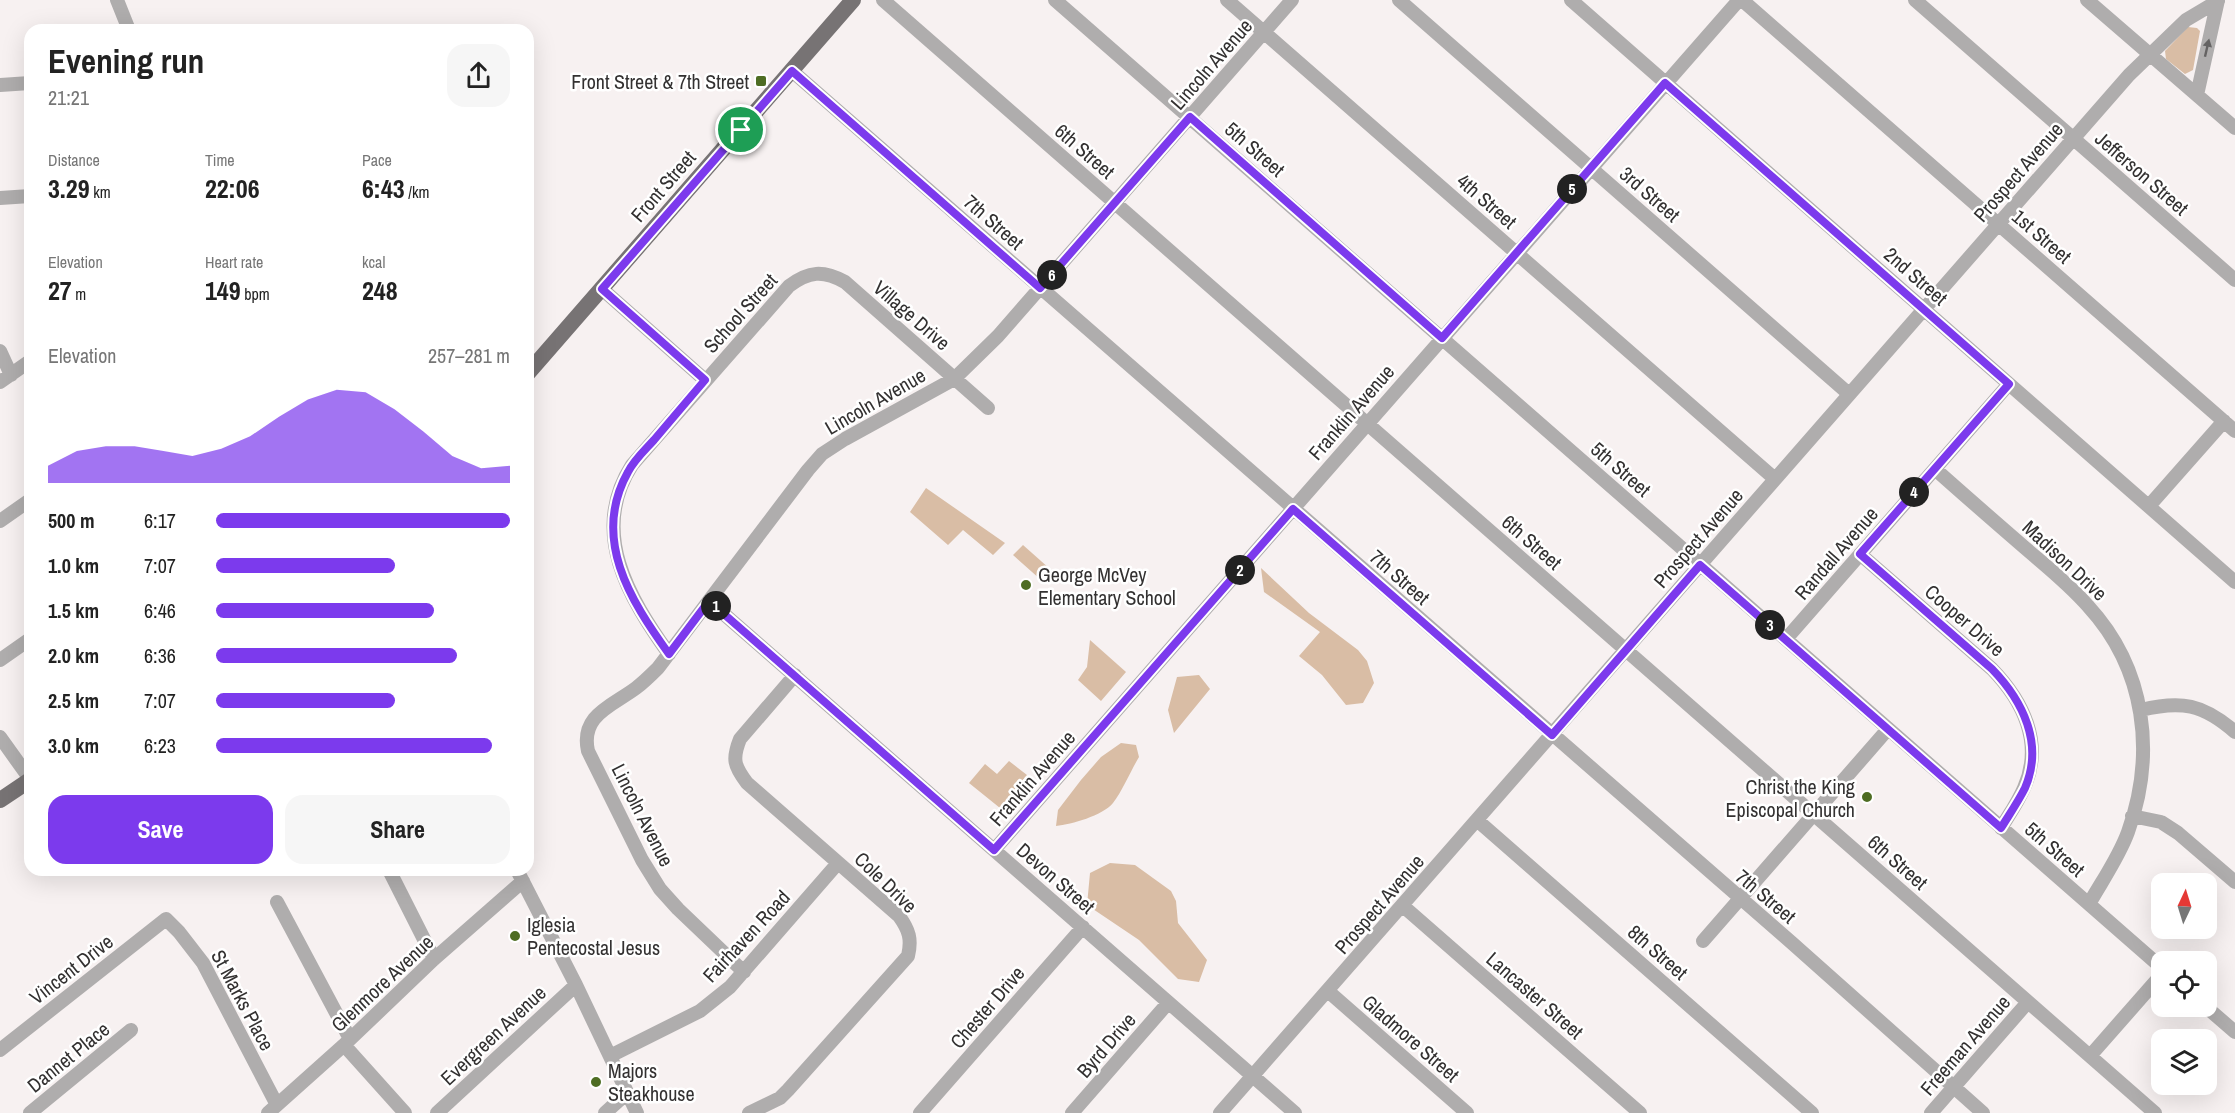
<!DOCTYPE html>
<meta charset="utf-8">
<style>
:root{--surface:#fff;--page:#f6f6f6;--text:#222;--muted:#767676;--accent:#7c3aed}
body{margin:0;font-family:"Archivo Narrow",sans-serif;background:var(--page);color:var(--text);height:100vh;display:flex;flex-direction:column;font-size:22px;white-space:nowrap}
*{box-sizing:border-box;margin:0}
p{font-size:20px;color:var(--muted)}
.icon{flex:none;width:33px;height:33px;fill:none;stroke:currentColor;stroke-width:2;stroke-linecap:round;stroke-linejoin:round}
.map{position:relative;flex:1;overflow:hidden}
.side{position:absolute;left:24px;top:24px;width:510px;height:852px;display:flex;flex-direction:column;background:var(--surface);border-radius:18px;box-shadow:0 6px 24px #0002}
.side>*{flex:none}
.needle{width:39px;rotate:4deg}
.tools{position:absolute;left:2151px;top:873px;display:grid;gap:12px}
.tools a{display:grid;place-items:center;width:66px;height:66px;border-radius:12px;background:var(--surface);box-shadow:0 6px 24px #0002;font-size:30px}
.pin{position:absolute;display:grid;place-items:center;width:51px;height:51px;color:#fff;margin:-26px;border:3px solid #fff;border-radius:50%;box-shadow:0 2px 6px #0007}
.km{position:absolute;width:30px;height:30px;margin:-15px;border-radius:50%;background:#222;color:#fff;font-size:16px;line-height:30px;text-align:center}
.round{display:grid;place-items:center;flex:none;width:63px;height:63px;border-radius:18px;background:var(--page)}
.summary{display:flex;align-items:center;justify-content:space-between;height:102px;padding:0 24px}
h1{font-size:33px;font-weight:700;line-height:45px}
.metrics{display:grid;grid-template-columns:repeat(3,1fr);gap:9px;height:102px;padding:6px 24px}
.metrics div{display:grid;align-content:center}
.metrics b{font-size:26px;font-weight:700}
.metrics small{font-size:16px;font-weight:400}
.metrics p{font-size:16px}
.chart{height:168px;padding:12px 24px}
.chart p{display:flex;justify-content:space-between}
.chart svg{width:100%;height:108px;margin-top:6px;fill:var(--accent);opacity:.7}
.action{display:flex;gap:12px;margin-top:auto;padding:12px 24px}
.action a{flex:1;height:69px;border-radius:18px;background:var(--accent);color:#fff;font-size:24px;font-weight:700;line-height:69px;text-align:center}
.action a+a{background:var(--page);color:var(--text)}
ul{padding:0 24px;list-style:none;font-size:20px}
li{display:grid;grid-template-columns:96px 72px 1fr;align-items:center;height:45px}
li i{height:15px;border-radius:8px;background:var(--accent)}
.map>svg:first-child{display:block}
.green{fill:#d9bda5}
.lines{fill:none;stroke-linecap:round;stroke-linejoin:round}
.minor{stroke:#afadad;stroke-width:14}
.major{stroke:#777374;stroke-width:16}
.oneway{fill:#656363}
.route-casing{stroke:#fff;stroke-width:12}
.route{stroke:#7c3aed;stroke-width:8}
.poi-dot{fill:#4e6d23;stroke:#fff;stroke-width:2}
.labels{text-anchor:middle;dominant-baseline:central;stroke-width:5;stroke-linejoin:round;paint-order:stroke}
.street-label{font-size:20px;fill:#333131;stroke:#fff}
.poi-label{font-size:20px;fill:#333131;stroke:#fff;text-anchor:start}
</style>
<div class="map">
<svg width="2235" height="1113" viewBox="0 0 2235 1113">
<rect width="100%" height="100%" fill="#f7f1f1"/>
<path class="green" d="M2188 27 2197 28 2200 31 2193 70 2185 74 2166 59 2165 51Z
M926 488 1005 543 993 555 963 530 948 545 910 512Z
M1023 545 1050 569 1041 580 1013 555Z
M1261 568 1309 613 1358 650 1367 661 1374 683 1363 703 1346 705 1322 675 1299 656 1320 632 1264 592Z
M1090 640 1126 672 1101 701 1078 680 1087 667Z
M1199 675 1210 689 1174 733 1168 710 1177 677Z
M1121 743 1136 745 1139 757C1130 772 1123 790 1113 803 1102 816 1072 824 1056 826L1058 810 1081 780 1101 757Z
M1009 761 1027 775 1000 808 969 783 985 764 997 774Z
M1110 863 1135 865 1171 891 1176 901 1178 923 1207 960 1199 982 1178 979 1139 940 1087 905 1090 873Z"/>
<g class="lines">
<path class="minor" d="M117 0 129 30
M883 0 2155 1113
M1055 0 2162 968
M1227 0 1775 479
M1399 0 1849 394
M1571 0 2235 582
M1742 0 2235 431
M1915 0 2235 280
M2087 0 2235 128
M792 71 1792 943 1983 1113
M0 85 30 83
M2197 95 2218 0
M0 198 30 196
M602 289 705 380
M0 351 11 375
M0 382 30 361
M1935 469C1964 495 1994 521 2024 547 2046 566 2069 584 2088 606 2146 669 2156 754 2128 832 2119 857 2102 881 2089 904
M2149 506 2224 421
M0 521 30 500
M1860 554 1992 669C2023 701 2044 743 2024 788 2018 802 2009 815 2001 828
M709 601 1295 1113
M1786 639 2009 384
M669 654C629 598 589 532 632 465L789 286C809 271 823 270 845 282L988 408
M0 660 30 639
M2141 710C2181 700 2203 704 2235 732
M0 737 30 779
M2132 816 2161 822 2178 833 2235 882
M1478 821 1812 1113
M994 850 1739 0
M389 870 434 959
M517 870 576 985 637 1113
M277 902 350 1039
M1403 906 1640 1113
M1703 941 1888 729
M744 972 678 909 660 889 642 860 588 751C580 715 612 706 636 688 644 682 651 675 658 668L808 470 822 454 845 439 954 379 998 336 1292 0
M1329 992 1467 1113
M2205 1006 2235 1032
M344 1045 405 1113
M0 1050 166 919 179 932 203 963 277 1105
M610 1056 700 1011 730 987 838 863
M2090 1056 2162 974
M30 1113 131 1030
M268 1113 344 1045 434 959 523 881
M437 1113 576 985
M605 1113 627 1093
M749 1113 780 1098 788 1090 908 956C912 939 909 930 899 916L747 783C734 766 732 759 740 739L795 675
M920 1113 1083 927
M1072 1113 1168 1003
M1220 1113 2129 75 2186 20 2218 1
M1931 1113 2028 1002"/>
<path class="major" d="M528 373 853 0
M0 800 30 780"/>
</g>
<defs><path id="oneway-solid" d="M-6-.8H1V-3.2L6.5 0L1 3.2V.8H-6Z" transform="scale(1.5)"/></defs>
<use class="oneway" href="#oneway-solid" transform="translate(2207 48) rotate(-77)"/>
<g class="lines">
<g class="route-casing">
<path id="route" d="M792 71 1040 288 1190 117 1442 338 1665 83 2009 384 1860 554 1992 669C2023 701 2044 744 2025 788 2018 802 2009 815 2001 828L1700 565 1552 735 1293 509 994 850 709 601 669 654C630 600 591 538 628 472 634 460 645 450 654 440 671 420 688 400 705 380L602 289Z"/>
</g>
<use href="#route" class="route"/>
</g>
<g class="poi-dot">
<rect x="755" y="75" width="12" height="12" rx="3"/>
<circle cx="1026" cy="585" r="6"/>
<circle cx="1867" cy="797" r="6"/>
<circle cx="515" cy="936" r="6"/>
<circle cx="596" cy="1082" r="6"/>
</g>
<g class="labels">
<g class="street-label">
<text transform="translate(1211 64) rotate(-49)">Lincoln Avenue</text>
<text transform="translate(1255 149) rotate(41)">5th Street</text>
<text transform="translate(1085 151) rotate(41)">6th Street</text>
<text transform="translate(2018 172) rotate(-49)">Prospect Avenue</text>
<text transform="translate(2142 173) rotate(41)">Jefferson Street</text>
<text transform="translate(663 186) rotate(-49)">Front Street</text>
<text transform="translate(1650 194) rotate(41)">3rd Street</text>
<text transform="translate(1487 201) rotate(41)">4th Street</text>
<text transform="translate(994 222) rotate(41)">7th Street</text>
<text transform="translate(2042 236) rotate(41)">1st Street</text>
<text transform="translate(1916 276) rotate(41)">2nd Street</text>
<text transform="translate(740 313) rotate(-48)">School Street</text>
<text transform="translate(912 315) rotate(41)">Village Drive</text>
<text transform="translate(875 401) rotate(-30)">Lincoln Avenue</text>
<text transform="translate(1351 412) rotate(-49)">Franklin Avenue</text>
<text transform="translate(1621 469) rotate(41)">5th Street</text>
<text transform="translate(1698 538) rotate(-49)">Prospect Avenue</text>
<text transform="translate(1532 542) rotate(41)">6th Street</text>
<text transform="translate(1836 553) rotate(-49)">Randall Avenue</text>
<text transform="translate(2065 560) rotate(43)">Madison Drive</text>
<text transform="translate(1400 577) rotate(41)">7th Street</text>
<text transform="translate(1965 620) rotate(41)">Cooper Drive</text>
<text transform="translate(1032 778) rotate(-49)">Franklin Avenue</text>
<text transform="translate(643 815) rotate(63)">Lincoln Avenue</text>
<text transform="translate(2055 849) rotate(41)">5th Street</text>
<text transform="translate(1898 862) rotate(41)">6th Street</text>
<text transform="translate(1056 878) rotate(41)">Devon Street</text>
<text transform="translate(886 882) rotate(44)">Cole Drive</text>
<text transform="translate(1766 896) rotate(40)">7th Street</text>
<text transform="translate(1379 904) rotate(-49)">Prospect Avenue</text>
<text transform="translate(746 936) rotate(-47)">Fairhaven Road</text>
<text transform="translate(1658 952) rotate(41)">8th Street</text>
<text transform="translate(71 969) rotate(-38)">Vincent Drive</text>
<text transform="translate(382 983) rotate(-43)">Glenmore Avenue</text>
<text transform="translate(1535 995) rotate(41)">Lancaster Street</text>
<text transform="translate(243 1000) rotate(62)">St Marks Place</text>
<text transform="translate(987 1007) rotate(-49)">Chester Drive</text>
<text transform="translate(493 1035) rotate(-43)">Evergreen Avenue</text>
<text transform="translate(1411 1038) rotate(41)">Gladmore Street</text>
<text transform="translate(1106 1045) rotate(-49)">Byrd Drive</text>
<text transform="translate(1965 1045) rotate(-49)">Freeman Avenue</text>
<text transform="translate(68 1057) rotate(-39)">Dannet Place</text>
</g>
<g class="poi-label">
<text x="749" y="81" text-anchor="end">Front Street &amp; 7th Street</text>
<text x="1038" y="574">George McVey<tspan x="1038" dy="23">Elementary School</tspan></text>
<text x="1855" y="786" text-anchor="end">Christ the King<tspan x="1855" dy="23">Episcopal Church</tspan></text>
<text x="527" y="924">Iglesia<tspan x="527" dy="23">Pentecostal Jesus</tspan></text>
<text x="608" y="1070">Majors<tspan x="608" dy="23">Steakhouse</tspan></text>
</g>
</g>
</svg>
<div class="tools">
<a><svg class="needle" viewBox="-14 -14 28 28"><path d="M0-13l5 13h-10z" fill="#e53935"/><path d="M0 13l5-13h-10z" fill="#767676"/></svg></a>
<a><svg class="icon" aria-label="locate" viewBox="0 0 24 24"><circle cx="12" cy="12" r="6"/><path d="M12 2v4M12 18v4M2 12h4M18 12h4"/></svg></a>
<a><svg class="icon" aria-label="layers" viewBox="0 0 24 24"><path d="M12 4l9 5-9 5-9-5zM3 14l9 5 9-5"/></svg></a>
</div>
<div class="pin" style="left:741px;top:130px;background:#1e9e55"><svg class="icon" aria-label="arrive" viewBox="0 0 24 24"><path d="M6 21V4h12l-3 4 3 4H6"/></svg></div>
<b class="km" style="left:716px;top:606px">1</b>
<b class="km" style="left:1240px;top:570px">2</b>
<b class="km" style="left:1770px;top:625px">3</b>
<b class="km" style="left:1914px;top:492px">4</b>
<b class="km" style="left:1572px;top:189px">5</b>
<b class="km" style="left:1052px;top:275px">6</b>
<section class="side">
<div class="summary"><div><h1>Evening run</h1><p>21:21</p></div><a class="round"><svg class="icon" aria-label="share" viewBox="0 0 24 24"><path d="M12 15V3M7 8l5-5 5 5M5 13v7h14v-7"/></svg></a></div>
<div class="metrics">
<div><p>Distance</p><b>3.29<small> km</small></b></div>
<div><p>Time</p><b>22:06</b></div>
<div><p>Pace</p><b>6:43<small> /km</small></b></div>
</div>
<div class="metrics">
<div><p>Elevation</p><b>27<small> m</small></b></div>
<div><p>Heart rate</p><b>149<small> bpm</small></b></div>
<div><p>kcal</p><b>248</b></div>
</div>
<div class="chart"><p><span>Elevation</span>257–281 m</p>
<svg viewBox="0 0 160 44" preserveAspectRatio="none"><path d="M0 44V37L10 31L20 29L30 29L40 31L50 33L60 30L70 25L80 17L90 10L100 6L110 7L120 14L130 23L140 33L150 38L160 37V44z"/></svg>
</div>
<ul>
<li><b>500 m</b>6:17<i style="width:100%"></i></li>
<li><b>1.0 km</b>7:07<i style="width:61%"></i></li>
<li><b>1.5 km</b>6:46<i style="width:74%"></i></li>
<li><b>2.0 km</b>6:36<i style="width:82%"></i></li>
<li><b>2.5 km</b>7:07<i style="width:61%"></i></li>
<li><b>3.0 km</b>6:23<i style="width:94%"></i></li>
</ul>
<div class="action"><a>Save</a><a>Share</a></div>
</section>
</div>
